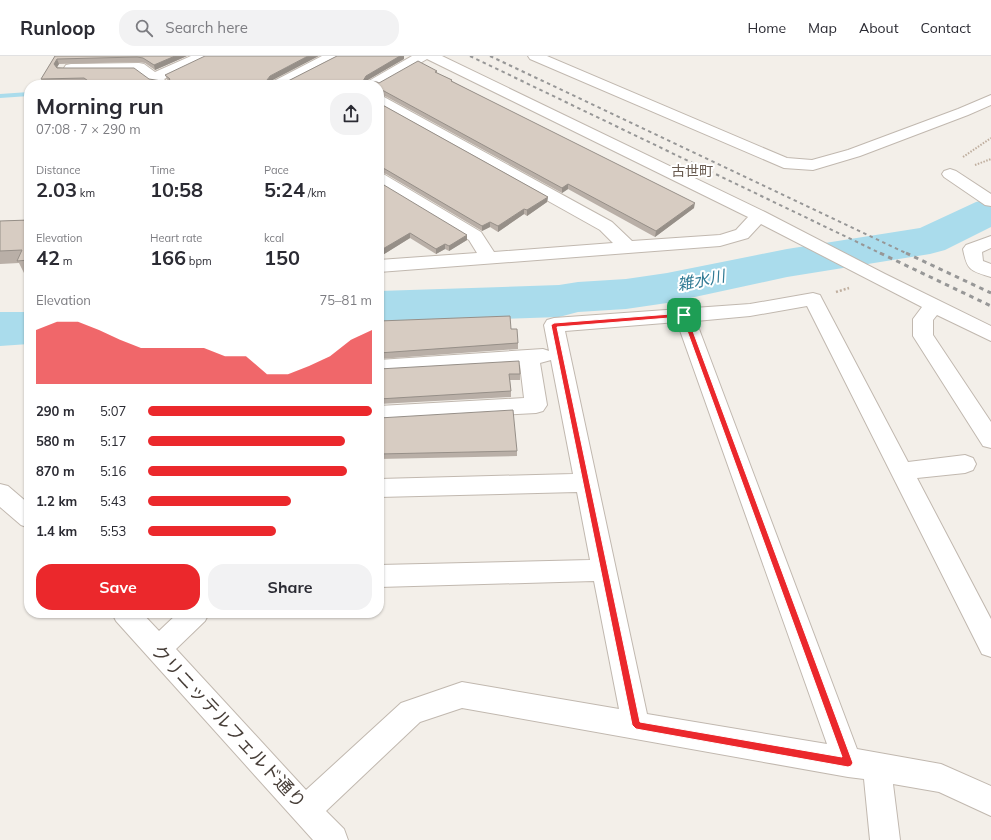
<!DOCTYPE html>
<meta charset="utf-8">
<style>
:root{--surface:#fff;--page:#f2f2f3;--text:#2b2b33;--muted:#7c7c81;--line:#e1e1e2;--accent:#eb282c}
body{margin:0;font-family:Mulish,"Noto Sans JP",sans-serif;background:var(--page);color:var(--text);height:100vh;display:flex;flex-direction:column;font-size:15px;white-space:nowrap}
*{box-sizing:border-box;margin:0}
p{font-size:13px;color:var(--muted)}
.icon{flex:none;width:22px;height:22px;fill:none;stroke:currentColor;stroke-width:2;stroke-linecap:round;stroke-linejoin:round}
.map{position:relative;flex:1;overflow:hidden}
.panel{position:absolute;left:24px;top:24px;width:360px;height:538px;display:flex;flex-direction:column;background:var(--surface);border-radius:16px;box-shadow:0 1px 3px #0004}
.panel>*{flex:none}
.pin{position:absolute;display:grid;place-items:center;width:34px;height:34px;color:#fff;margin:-17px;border-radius:8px;box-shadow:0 2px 6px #0006}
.round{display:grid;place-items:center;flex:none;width:42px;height:42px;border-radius:16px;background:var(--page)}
.summary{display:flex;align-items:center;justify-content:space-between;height:68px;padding:0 12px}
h1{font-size:22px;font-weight:700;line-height:30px}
.figures{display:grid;grid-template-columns:repeat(3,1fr);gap:6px;height:68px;padding:4px 12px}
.figures div{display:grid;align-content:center}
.figures b{font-size:20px;font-weight:700}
.figures small{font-size:11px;font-weight:400}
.figures p{font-size:11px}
.chart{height:112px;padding:8px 12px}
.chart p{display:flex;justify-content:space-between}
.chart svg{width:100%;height:72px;margin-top:4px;fill:var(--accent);opacity:.7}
.button{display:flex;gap:8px;margin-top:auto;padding:8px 12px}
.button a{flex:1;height:46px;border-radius:16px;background:var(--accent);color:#fff;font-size:16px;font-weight:700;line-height:46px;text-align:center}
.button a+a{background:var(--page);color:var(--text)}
ul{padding:0 12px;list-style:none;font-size:13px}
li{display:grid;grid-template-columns:64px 48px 1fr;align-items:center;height:30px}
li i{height:10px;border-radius:5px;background:var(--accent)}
header{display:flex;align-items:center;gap:24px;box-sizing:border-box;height:56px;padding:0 20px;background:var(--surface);border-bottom:1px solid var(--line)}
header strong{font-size:19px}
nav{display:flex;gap:22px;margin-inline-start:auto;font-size:14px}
.search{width:280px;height:36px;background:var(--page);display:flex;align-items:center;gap:10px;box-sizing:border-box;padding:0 14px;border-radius:16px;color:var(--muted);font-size:15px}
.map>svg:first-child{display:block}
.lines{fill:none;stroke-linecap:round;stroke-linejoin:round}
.stream{fill:#aadcec;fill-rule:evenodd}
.river{fill:#aadcec;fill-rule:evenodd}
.minor-casing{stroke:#c1b8af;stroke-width:2}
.path-far1{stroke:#bfae9e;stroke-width:2;stroke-dasharray:1.5 1.5;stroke-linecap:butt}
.path{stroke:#bfae9e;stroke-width:2.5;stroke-dasharray:2 2;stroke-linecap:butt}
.minor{fill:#fff;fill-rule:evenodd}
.rail-far1{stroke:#979797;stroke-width:2;stroke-dasharray:3.5 3.5;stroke-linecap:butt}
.rail{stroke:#979797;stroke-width:3;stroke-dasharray:4.5 4.5;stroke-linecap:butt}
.wall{fill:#b9afa7}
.shaded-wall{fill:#968f88}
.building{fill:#d7ccc2;stroke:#968f88}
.route{fill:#eb282c;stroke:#fff;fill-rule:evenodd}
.labels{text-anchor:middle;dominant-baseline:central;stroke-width:4;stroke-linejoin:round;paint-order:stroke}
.far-quarter-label{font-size:14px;fill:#695b50;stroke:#fff}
.water-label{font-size:16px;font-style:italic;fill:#327b95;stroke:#fff}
.near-street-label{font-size:18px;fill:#473e38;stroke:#fff}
</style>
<header>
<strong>Runloop</strong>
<div class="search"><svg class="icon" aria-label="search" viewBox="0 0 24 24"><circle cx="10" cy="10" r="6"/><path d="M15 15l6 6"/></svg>Search here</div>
<nav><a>Home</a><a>Map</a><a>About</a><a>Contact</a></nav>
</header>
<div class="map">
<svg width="991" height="784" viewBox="0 0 991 784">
<rect width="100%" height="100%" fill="#f3efe9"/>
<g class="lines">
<path class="stream" d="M29 36V40L0 42V38Z"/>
<path class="river" d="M991 142V171L945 194 930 198 787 221 667 247 626 253 578 256 559 261 379 267V235L559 229 578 226 626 223 667 217 787 193 920 172 976 146Z
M0 256H29V288L0 290Z"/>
<g class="minor-casing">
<path id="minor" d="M191 0H209L207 3 164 23 170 29C149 29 152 27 136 15L71 16 66 15 64 12 66 9 71 8 139 7 144 8 155 16Z
M322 0H340L338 3 288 29H270L272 26Z
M412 0H442L765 156 885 218 991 270V285L937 259 933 264V279L991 366V392L983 390 913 280V263L922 251 761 168 748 182 720 190 379 216V204L477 197 469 184 379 129V117L385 119 481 176 494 196 613 187 600 174 379 50V40L384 41 612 166 632 185 720 179 736 174 748 161 427 3 379 31V29H365L367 26Z
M528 0H547L787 102 812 104 848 94 958 53 991 39V49L968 59 860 100 813 114 784 112 530 3Z
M950 113 956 115 991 138V150L985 149 944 121 942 118 944 115Z
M991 180V192L982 196 983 205 991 208V221C970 215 967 214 963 193L966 189Z
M813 237 820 239 822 243 908 406 965 399 973 402 976 408 973 414 965 417 917 422 991 563V601L982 598 807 250 750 260 696 265 857 693 941 708 991 730V760L939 736 893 728 900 784H870L864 723 848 721 462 652 420 666 326 755 344 773 348 784H313L116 565 112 557H142L159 575 178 557H209L205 565 176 593 306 734 401 647 462 626 619 653 594 525 379 531V509L590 504 577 436 379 441V423L573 418 551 304 540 307 547 349 543 355 536 357 379 366V350L524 342 520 309 379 318V304L543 293 549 295 544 269 547 264 554 262 750 248ZM677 266 827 688 647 658 565 275Z
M0 428 8 430 29 448V472L21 469 0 451Z"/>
</g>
<path class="path-far1" d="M963 101 991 82
M975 109 991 103"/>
<path class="path" d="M836 236 849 232"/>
<use href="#minor" class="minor"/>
<path class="rail-far1" d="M470 0 882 198
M490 0 908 198"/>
<path class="rail" d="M880 197 991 250
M906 197 991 237"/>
</g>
<path class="wall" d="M55 0H187L155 14 145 7 139 6 59 8 57 11 168 26 167 23 165 19 271 25V26L288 25 337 0H404V3L366 25 379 27 437 15V17L452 24V25L694 152 655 181 568 133 562 137 385 40 379 39V29H88L86 27 44 28 41 23Z
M379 47 548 141 547 146 527 160 524 158 498 176 490 171 482 175 386 118 379 116Z
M379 126 467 184 449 195 445 193 436 198 410 182 381 200 379 198Z
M29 164V217H24L19 207 0 208V165Z
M379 265 511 273 518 287V293L379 303Z
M379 313 520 318V324H510L511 335V341L379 348Z
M379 362 517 395V400L379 403Z"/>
<path class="shaded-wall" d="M175 0H187L155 14 154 9Z
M308 0H319L271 25 269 29 267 24 270 20Z
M400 0H404V3L366 25 364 29 363 25 366 20Z
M57 3 59 8 56 13 54 8Z
M568 128V133L562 137V132Z
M548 141 547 146 527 160V154Z
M695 147 694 152 655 181 656 175Z
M524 153V158L498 176V170Z
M490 166V171L482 175V170Z
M410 177V182L381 200V194Z
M467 179V184L449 195V190Z
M445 188V193L436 198V193Z"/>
<path class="building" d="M55 0H175L154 9 143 2 137 1 57 3 54 8 57 12H134L149 23 168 26 170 23 165 19 205 0H308L270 20 267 24 269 26 288 25 337 0H400L366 20 363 25 377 26 379 27 418 5 437 15 435 16 452 24 451 25 695 147 656 175 568 128 562 132 384 35 379 34V29H94L84 22 41 23Z
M379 47 548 141 527 154 524 153 498 170 490 166 482 170 385 113 379 111Z
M379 126 467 179 449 190 445 188 436 193 410 177 381 194 379 193Z
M29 164V204L17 205 22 194 0 195V165Z
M510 260 511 273H517L518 287 379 297V265Z
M519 305 520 318H509L511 335 379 343V313Z
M513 354 517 395 379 398V362Z"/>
<path class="route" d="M684 257 687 259 853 707 851 710 848 711 636 673 632 669 551 269 554 267ZM682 261 842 701 640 666 557 271Z"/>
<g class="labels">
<g class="far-quarter-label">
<text x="692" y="115">古世町</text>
</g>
<g class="water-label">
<text transform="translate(701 224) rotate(-11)">雑水川</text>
</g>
<g class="near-street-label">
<text transform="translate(229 670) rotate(47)">クリニッテルフェルド通り</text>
</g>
</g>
</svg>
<div class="pin" style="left:684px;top:259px;background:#1e9e55"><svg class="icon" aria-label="arrive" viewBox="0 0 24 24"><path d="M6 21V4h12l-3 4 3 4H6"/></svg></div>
<section class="panel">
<div class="summary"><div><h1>Morning run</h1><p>07:08 · 7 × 290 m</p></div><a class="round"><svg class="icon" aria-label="share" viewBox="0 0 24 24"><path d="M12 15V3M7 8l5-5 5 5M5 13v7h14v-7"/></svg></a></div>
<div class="figures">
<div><p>Distance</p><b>2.03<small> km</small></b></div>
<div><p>Time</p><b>10:58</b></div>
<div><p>Pace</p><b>5:24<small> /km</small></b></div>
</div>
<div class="figures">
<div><p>Elevation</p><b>42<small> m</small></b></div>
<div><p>Heart rate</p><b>166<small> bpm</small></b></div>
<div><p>kcal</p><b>150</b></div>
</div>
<div class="chart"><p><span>Elevation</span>75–81 m</p>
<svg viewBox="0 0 160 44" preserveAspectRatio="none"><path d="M0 44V11L10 6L20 6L30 11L40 17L50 22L60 22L70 22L80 22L90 27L100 27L110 38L120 38L130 33L140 27L150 17L160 11V44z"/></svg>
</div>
<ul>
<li><b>290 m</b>5:07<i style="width:100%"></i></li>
<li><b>580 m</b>5:17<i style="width:88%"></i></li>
<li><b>870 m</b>5:16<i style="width:89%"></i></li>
<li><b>1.2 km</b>5:43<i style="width:64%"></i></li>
<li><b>1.4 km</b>5:53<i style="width:57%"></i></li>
</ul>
<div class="button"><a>Save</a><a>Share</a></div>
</section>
</div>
